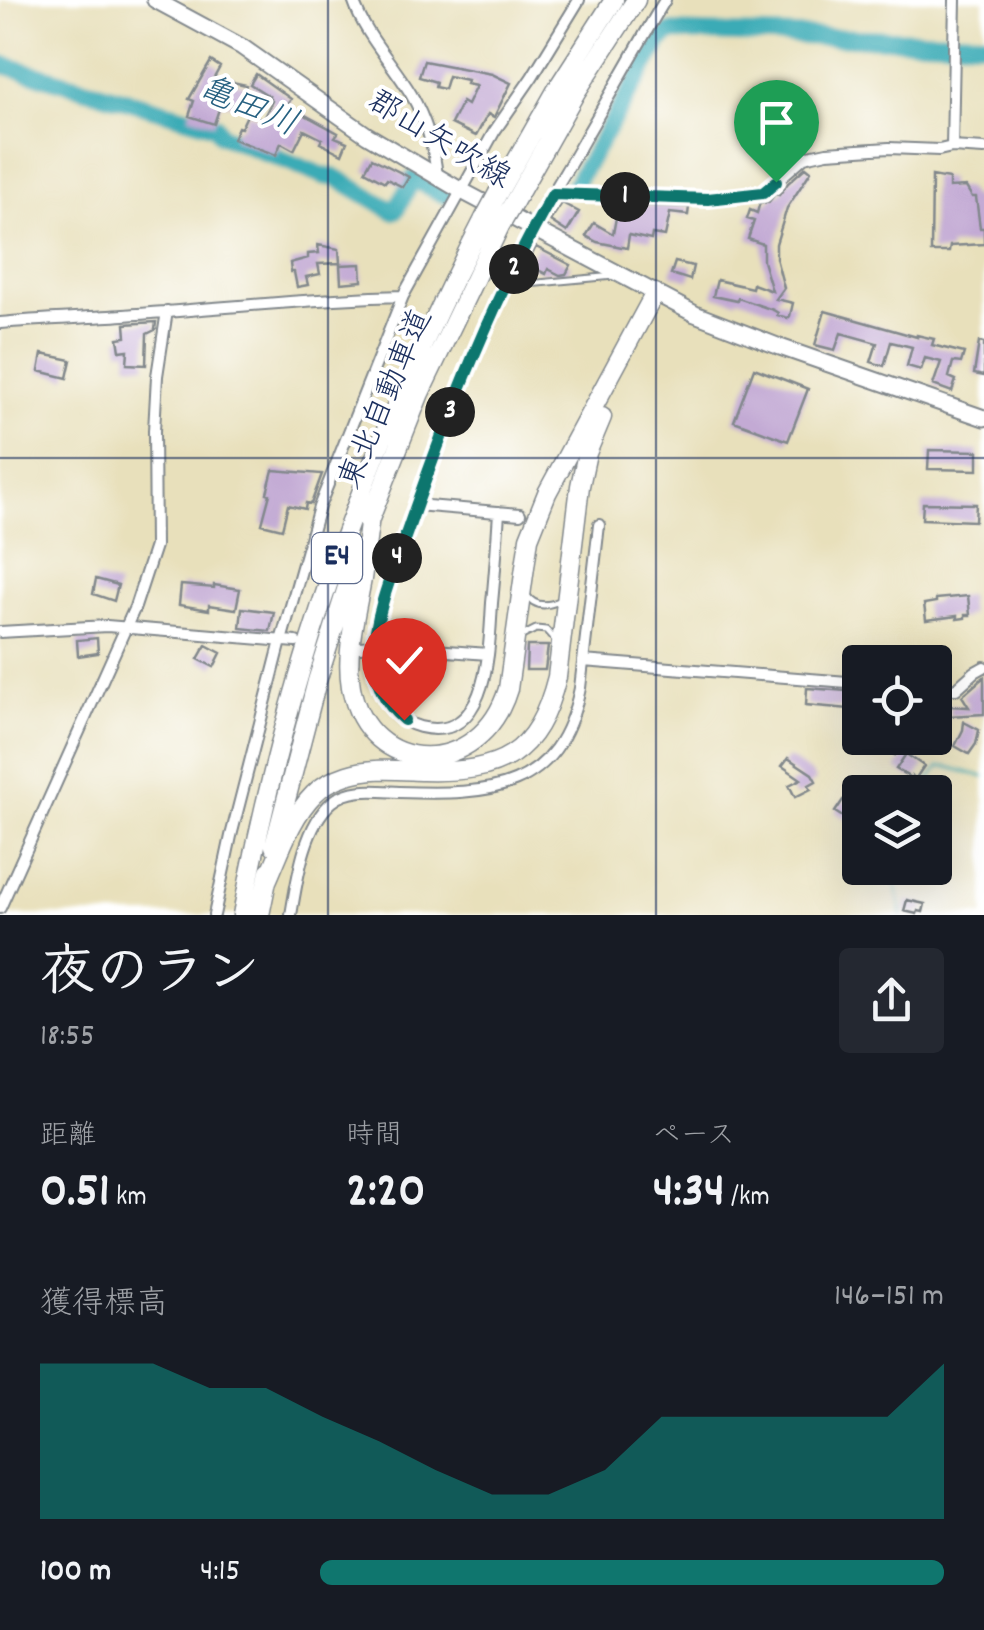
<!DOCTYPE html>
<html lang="ja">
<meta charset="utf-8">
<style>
:root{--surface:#171b24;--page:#242831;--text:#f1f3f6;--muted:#9ea1a6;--accent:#0f766e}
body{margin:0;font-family:Dekko,"Klee One",sans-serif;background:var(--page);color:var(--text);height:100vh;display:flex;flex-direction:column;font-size:38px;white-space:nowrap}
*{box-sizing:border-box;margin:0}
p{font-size:32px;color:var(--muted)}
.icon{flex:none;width:55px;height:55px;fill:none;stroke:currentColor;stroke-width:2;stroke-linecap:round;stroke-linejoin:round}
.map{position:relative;height:915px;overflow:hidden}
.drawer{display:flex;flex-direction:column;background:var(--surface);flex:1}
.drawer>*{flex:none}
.controls{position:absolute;left:842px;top:645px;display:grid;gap:20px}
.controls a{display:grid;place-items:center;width:110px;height:110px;border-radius:10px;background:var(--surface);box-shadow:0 10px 40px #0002;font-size:50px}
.pin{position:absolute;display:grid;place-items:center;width:85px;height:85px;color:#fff;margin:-102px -42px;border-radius:50% 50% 50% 0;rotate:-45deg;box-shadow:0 0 10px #0007}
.pin .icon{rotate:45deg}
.km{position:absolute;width:50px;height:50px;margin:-25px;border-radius:50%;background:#222;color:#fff;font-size:28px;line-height:50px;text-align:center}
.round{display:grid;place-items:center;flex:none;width:105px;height:105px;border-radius:10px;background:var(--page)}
.headline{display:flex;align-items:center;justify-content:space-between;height:170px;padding:0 40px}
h1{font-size:55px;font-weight:700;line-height:75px}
.figures{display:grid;grid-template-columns:repeat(3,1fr);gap:15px;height:170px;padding:10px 40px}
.figures div{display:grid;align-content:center}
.figures b{font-size:50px;font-weight:700}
.figures small{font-size:28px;font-weight:400}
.figures p{font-size:28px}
.chart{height:280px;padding:20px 40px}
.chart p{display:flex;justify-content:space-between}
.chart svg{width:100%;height:180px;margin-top:10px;fill:var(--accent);opacity:.7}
ul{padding:0 40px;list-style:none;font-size:32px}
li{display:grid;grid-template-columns:160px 120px 1fr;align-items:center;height:75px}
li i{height:25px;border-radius:12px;background:var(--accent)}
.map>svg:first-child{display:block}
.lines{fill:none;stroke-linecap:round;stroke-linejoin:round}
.stream{stroke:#3aabb6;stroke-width:2.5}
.river{stroke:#3aabb6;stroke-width:18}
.building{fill:#c3aad4}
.lane-casing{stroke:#82888c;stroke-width:9}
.street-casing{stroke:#82888c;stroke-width:14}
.primary-casing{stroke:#82888c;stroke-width:19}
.highway-casing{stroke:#82888c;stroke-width:21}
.lane{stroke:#fff;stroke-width:5}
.street{stroke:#fff;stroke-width:10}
.primary{stroke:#fff;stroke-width:15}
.highway{stroke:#fff;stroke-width:18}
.highway-bridge-casing{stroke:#82888c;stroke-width:21;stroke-linecap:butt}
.highway-bridge{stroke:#fff;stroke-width:18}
.route-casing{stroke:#fff;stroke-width:20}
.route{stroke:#0f766e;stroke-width:12}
.grid{fill:none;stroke:#1b2f5e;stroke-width:2.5;stroke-opacity:0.55}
.labels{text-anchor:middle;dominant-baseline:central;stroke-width:8;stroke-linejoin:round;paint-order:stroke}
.shield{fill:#fff;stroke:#5f6d8e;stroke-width:2.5}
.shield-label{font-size:30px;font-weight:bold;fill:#1b2f5e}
.street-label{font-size:32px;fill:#1b2f5e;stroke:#fff}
.water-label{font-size:35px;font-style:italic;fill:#276181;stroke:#fff}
</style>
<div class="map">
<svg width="984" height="915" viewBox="0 0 984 915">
<rect width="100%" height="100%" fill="#fff"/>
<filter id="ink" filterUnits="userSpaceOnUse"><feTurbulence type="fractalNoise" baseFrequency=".01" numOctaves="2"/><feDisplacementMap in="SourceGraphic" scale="20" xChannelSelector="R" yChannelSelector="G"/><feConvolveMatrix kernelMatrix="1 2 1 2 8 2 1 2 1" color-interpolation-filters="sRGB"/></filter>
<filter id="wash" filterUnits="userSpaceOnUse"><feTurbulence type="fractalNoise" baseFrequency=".0048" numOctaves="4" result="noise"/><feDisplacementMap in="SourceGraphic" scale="40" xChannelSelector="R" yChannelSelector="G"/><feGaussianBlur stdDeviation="2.25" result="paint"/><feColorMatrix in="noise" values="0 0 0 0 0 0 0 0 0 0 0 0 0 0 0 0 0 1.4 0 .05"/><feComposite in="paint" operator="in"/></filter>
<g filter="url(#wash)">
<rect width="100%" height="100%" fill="#e8e0bb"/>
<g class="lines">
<path class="stream" d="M918 792 928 782 939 767H948L984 777
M893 868 902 915"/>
<path class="river" d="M0 64 216 126 221 135 324 176 337 178 393 211 396 210 413 179 445 195
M573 187 660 41 670 32 984 42"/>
</g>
<g id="blocks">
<path class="building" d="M211 61 220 67 214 78 246 85 241 105 221 103 214 124 189 116 194 101 189 99Z
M424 61 492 74 511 83 494 117 488 114 476 136 451 124 462 102 467 105 476 86 466 84 467 80 448 76 444 89 435 87 436 82 419 77Z
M256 74 291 99 287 105 338 133 335 137 347 142 342 154 320 143 322 139 304 130 294 150 281 143 276 155 233 139 238 127 241 128 248 113 263 119 272 101 268 97 269 96 250 84Z
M372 158 409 177 403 187 387 179 385 182 365 171Z
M806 167 811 171 787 208 776 244V258L784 288 776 299 793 303 790 316 788 318 777 315 778 313 773 310 738 298 737 301 713 296 717 280 752 288 753 284 772 291 763 261V244L748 239 754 221 747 219 750 210 757 213 760 202 768 203 775 194 779 195 788 183Z
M932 176 949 179V188L966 187 972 197H976L980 228H984V244L950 246 949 252H931Z
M562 203 579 212 567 232 550 221Z
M625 205 689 207 688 215 670 213 665 236 652 234 651 240 629 235 627 248 597 242 586 236 594 223 613 234 617 212 624 213Z
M318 245 339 249 340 263 318 264 320 274 306 277 308 285 297 287 294 272H291L290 263 308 258V254L319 253Z
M536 247 571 265 566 274 560 275 548 269 546 274 527 264Z
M675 262 693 266 690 280 671 274Z
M361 264 362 281 341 283 340 265Z
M825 311 917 337V335L934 339 932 345 964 353 961 363 953 362 949 377 956 380 952 392 933 385 941 362 925 358 921 370 907 366 912 347 891 342 884 366 871 362 877 343 841 333 835 350 815 345Z
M156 322 155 330 147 334 146 365 127 364 128 350 120 351 118 338 126 337 125 324Z
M979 342 984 343V376L974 374Z
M42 354 71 360 67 378 39 371Z
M754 368 808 389 788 441 734 421Z
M929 450 978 451V470L928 469Z
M273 470 322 474 311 504 306 503 305 509 288 505 282 529 262 524 270 494 267 493Z
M923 503 976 504 975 521 922 519Z
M96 579 118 585 114 601 93 594Z
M181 585 214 588V585L240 589 236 609 209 605V610L179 605Z
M968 596 970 615H965V618L957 619V616L926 620 924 604 936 602V599Z
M242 608 274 612 270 631 240 628Z
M97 638 98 653 78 656 77 640Z
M206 645 221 653 214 667 198 659Z
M527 646H548L545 670H526Z
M984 677V714L949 716 950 706 969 707 962 696Z
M807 688 860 692V710L806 705Z
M964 722 979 730 976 744 969 754 955 746 963 730Z
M884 738H890L901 744 895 755 881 747 880 744Z
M906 754 924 766 916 778 912 776 911 778 896 769Z
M788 758 812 774 816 781 809 785 811 789 795 797 789 785 801 779 782 766Z
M843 800 856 809 849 821 835 812Z
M907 900 925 904 923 912 918 911 917 914 904 911Z"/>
</g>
</g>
<g filter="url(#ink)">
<use href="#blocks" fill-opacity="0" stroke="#82888c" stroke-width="2.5"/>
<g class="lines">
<g class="lane-casing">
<path id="lane" d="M506 286 614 276
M526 594C534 607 546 607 559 601
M522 636 536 629 546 630 555 640"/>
</g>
<g class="street-casing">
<path id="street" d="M353 0C365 36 392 62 411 94 426 120 434 146 437 176
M952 147 955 0
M553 194 709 199 737 196 763 193 804 157 827 152 889 148 939 150 952 147 984 149
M0 323C41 319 82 318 124 315 217 309 309 298 403 296
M416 505 520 514
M499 512C497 543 495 573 492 603 489 646 490 744 420 727 400 722 386 705 380 686 363 633 394 567 412 517 447 419 485 323 532 231 548 199 568 169 585 138 612 92 637 46 665 0
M0 632 107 626 296 642
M358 647 381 646 488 654
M583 661 860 683
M935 688 956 689 975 672 984 667
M0 908 135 607 155 546 154 431 157 376 167 311
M214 915 231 836 281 641 319 507 403 296 494 132 532 77 579 0
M291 915C297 880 304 826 332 802 350 787 377 791 399 792 490 795 559 793 580 688L599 525"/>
</g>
<g class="primary-casing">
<path id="primary" d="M155 0 242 47 367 135 460 190 695 314 780 347 984 418"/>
</g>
<g class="highway-casing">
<path id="highway" d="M498 193 560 84 614 0
M514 202 576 92 636 0
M370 517C367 538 365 558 362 579 356 613 345 652 351 687 368 779 481 779 508 689L529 538 547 493 655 293
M368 524 420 393 500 226
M274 846 317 681 356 559
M267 881C280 852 291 817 314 794 323 784 335 779 347 775 372 767 397 770 423 771 501 773 537 756 557 677L580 486 587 453 602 417
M242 915C286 673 371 438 484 219
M260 915 269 871"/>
</g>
<use href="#lane" class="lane"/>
<use href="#street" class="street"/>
<use href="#primary" class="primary"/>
<use href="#highway" class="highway"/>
<g class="highway-bridge-casing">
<path id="highway-bridge" d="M484 219 498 193
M500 226 514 202"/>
</g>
<use href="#highway-bridge" class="highway-bridge"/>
</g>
</g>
<g class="lines" filter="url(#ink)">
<g class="route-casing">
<path id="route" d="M404 720C384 703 374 680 374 653 374 614 395 566 408 529 448 414 492 300 553 194L708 199 763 193 776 182"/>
</g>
<use href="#route" class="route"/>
</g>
<path class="grid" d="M328 0V915M656 0V915M0 458H984"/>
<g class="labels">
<rect class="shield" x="312" y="533" width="50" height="50" rx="8"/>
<g class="shield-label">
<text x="337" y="558">E4</text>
</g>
<g class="street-label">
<text transform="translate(438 142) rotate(31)">郡山矢吹線</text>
<text transform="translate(388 400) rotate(-67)">東北自動車道</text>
</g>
<g class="water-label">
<text transform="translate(247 109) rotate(22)">亀田川</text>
</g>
</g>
</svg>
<div class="controls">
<a><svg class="icon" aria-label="locate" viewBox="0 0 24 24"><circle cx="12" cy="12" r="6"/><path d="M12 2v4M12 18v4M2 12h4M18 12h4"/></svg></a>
<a><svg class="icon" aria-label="layers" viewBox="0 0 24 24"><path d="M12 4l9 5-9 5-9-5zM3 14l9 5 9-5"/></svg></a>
</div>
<div class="pin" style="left:776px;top:182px;background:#1e9e55"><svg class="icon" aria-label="arrive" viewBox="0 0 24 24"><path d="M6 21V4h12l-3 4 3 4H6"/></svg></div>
<div class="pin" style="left:404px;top:720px;background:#d93025"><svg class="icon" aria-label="check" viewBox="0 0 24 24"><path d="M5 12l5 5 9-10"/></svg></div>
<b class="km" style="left:625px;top:197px">1</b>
<b class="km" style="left:514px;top:269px">2</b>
<b class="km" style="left:450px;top:412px">3</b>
<b class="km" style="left:397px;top:558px">4</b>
</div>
<section class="drawer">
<div class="headline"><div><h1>夜のラン</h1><p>18:55</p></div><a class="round"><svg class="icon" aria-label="share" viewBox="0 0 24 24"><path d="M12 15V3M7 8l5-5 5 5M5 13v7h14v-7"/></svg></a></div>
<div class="figures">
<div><p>距離</p><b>0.51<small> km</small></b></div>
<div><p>時間</p><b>2:20</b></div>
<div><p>ペース</p><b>4:34<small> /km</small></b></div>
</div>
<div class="chart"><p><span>獲得標高</span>146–151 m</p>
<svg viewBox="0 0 160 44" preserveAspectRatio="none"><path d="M0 44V6L10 6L20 6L30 12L40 12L50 19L60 25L70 32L80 38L90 38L100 32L110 19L120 19L130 19L140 19L150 19L160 6V44z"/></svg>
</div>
<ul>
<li><b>100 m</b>4:15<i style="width:100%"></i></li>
</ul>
</section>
